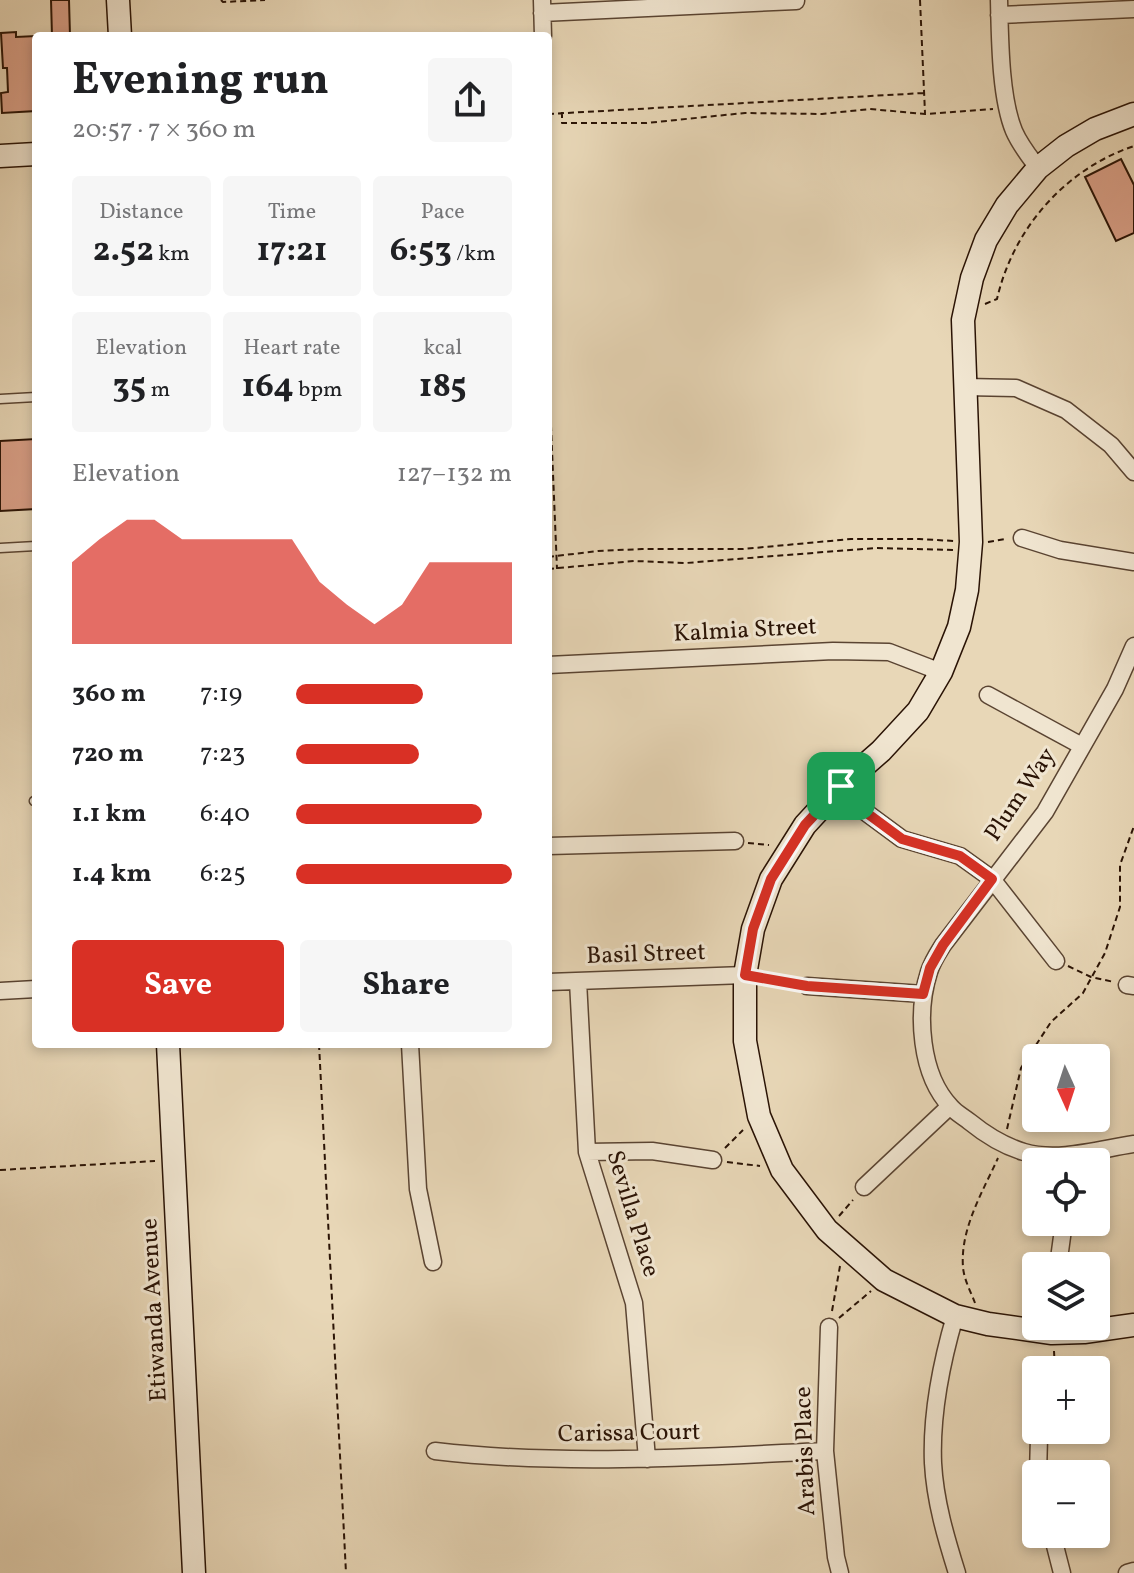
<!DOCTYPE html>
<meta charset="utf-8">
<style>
:root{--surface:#fff;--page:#f6f6f6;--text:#202124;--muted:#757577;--accent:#d93025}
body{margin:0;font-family:Vollkorn,serif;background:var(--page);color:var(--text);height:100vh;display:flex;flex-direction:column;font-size:30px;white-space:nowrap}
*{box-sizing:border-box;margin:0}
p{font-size:26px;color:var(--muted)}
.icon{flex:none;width:44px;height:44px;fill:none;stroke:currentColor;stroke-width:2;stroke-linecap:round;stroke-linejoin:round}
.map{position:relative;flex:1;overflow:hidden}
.panel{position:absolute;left:32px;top:32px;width:520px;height:1016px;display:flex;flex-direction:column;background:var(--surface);border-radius:8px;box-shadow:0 4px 12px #0003}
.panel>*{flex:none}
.needle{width:52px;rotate:177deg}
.fabs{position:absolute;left:1022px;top:1044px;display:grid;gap:16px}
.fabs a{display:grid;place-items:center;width:88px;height:88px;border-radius:8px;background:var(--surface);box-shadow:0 4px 12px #0003;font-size:40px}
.pin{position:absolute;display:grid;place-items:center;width:68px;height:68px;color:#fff;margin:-34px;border-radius:16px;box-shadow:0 4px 12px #0006}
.round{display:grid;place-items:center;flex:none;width:84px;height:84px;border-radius:8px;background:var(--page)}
.overview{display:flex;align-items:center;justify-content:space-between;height:136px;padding:0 40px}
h1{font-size:44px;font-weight:700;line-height:60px}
.stats{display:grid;grid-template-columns:repeat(3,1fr);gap:12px;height:136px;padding:8px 40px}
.stats div{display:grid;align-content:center;border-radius:8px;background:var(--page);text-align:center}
.stats b{font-size:34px;font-weight:700}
.stats small{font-size:22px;font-weight:400}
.stats p{font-size:22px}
.chart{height:224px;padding:16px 40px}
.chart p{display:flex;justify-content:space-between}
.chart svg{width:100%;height:144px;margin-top:8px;fill:var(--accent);opacity:.7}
.action{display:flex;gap:16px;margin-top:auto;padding:16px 40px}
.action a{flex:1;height:92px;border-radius:8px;background:var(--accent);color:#fff;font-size:32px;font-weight:700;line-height:92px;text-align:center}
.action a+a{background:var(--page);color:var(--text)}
ul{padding:0 40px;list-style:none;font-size:26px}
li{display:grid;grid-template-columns:128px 96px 1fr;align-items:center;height:60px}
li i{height:20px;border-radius:10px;background:var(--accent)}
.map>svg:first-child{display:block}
.building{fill:#daa088;stroke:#2a1305;stroke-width:2}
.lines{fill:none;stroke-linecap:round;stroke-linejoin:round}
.lane-casing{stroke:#5a4432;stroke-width:11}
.street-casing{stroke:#5a4432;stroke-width:19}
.secondary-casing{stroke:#2a1305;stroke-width:25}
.path{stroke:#2a1305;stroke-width:2;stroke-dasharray:6 4;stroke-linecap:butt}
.lane{stroke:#f0e5d0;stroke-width:8}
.street{stroke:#f0e5d0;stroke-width:16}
.secondary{stroke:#f0e5d0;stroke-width:22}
.route-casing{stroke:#fff;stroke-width:16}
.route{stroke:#d93025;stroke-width:10}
.labels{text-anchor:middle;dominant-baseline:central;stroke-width:6;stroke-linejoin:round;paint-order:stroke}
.street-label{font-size:24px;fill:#2a1305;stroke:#f0e5d0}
</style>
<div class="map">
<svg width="1134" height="1573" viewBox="0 0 1134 1573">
<rect width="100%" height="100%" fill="#e8d7b7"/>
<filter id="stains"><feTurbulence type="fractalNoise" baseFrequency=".0025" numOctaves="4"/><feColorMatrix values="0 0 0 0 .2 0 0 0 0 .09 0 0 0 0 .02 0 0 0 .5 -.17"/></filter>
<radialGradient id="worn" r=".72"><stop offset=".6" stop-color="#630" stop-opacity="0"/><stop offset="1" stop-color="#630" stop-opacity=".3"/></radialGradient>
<path class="building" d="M51 0H69L70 36H52Z
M16 32V37L36 36V111L2 113 1 93 8 92 7 68H3L1 33Z
M1121 159 1134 185V233L1116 241 1085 177Z
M36 439V509L0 511V441Z"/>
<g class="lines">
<g class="lane-casing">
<path id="lane" d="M0 399 36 397
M0 548 36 546
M34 801 36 800"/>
</g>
<g class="street-casing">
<path id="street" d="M542 0 543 36
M999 0C1000 38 1000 97 1014 131 1020 145 1029 156 1038 168
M542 13 796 1
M999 15 1134 9
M965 387 1016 388 1066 410 1111 445 1134 472
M1022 538 1060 550 1134 562
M1134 646 1115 689 1045 812 943 945C938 953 932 962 929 972 916 1013 920 1075 951 1107 956 1113 964 1117 970 1122 986 1135 1004 1146 1024 1152 1058 1162 1100 1149 1134 1144
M548 665 833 651 889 652 941 672
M988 695 1082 746
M841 786 860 808 902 839 960 856 992 879 1056 961
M548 846 735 841
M578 981 587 1152 634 1303 647 1459
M548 982 745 975
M1127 985 1134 986
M807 986 923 994
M0 991 36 989
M410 1044 418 1189 433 1262
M587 1152 652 1151 713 1160
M864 1187 950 1106
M1058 1266 1064 1222
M955 1316C941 1364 931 1413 933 1463 935 1501 946 1538 957 1573
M829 1327 825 1451 836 1557 840 1573
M435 1451C564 1466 695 1457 825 1451
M1038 1474 1039 1437 1042 1430
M1052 1534 1062 1573
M1127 1573 1134 1571"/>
</g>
<g class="secondary-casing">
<path id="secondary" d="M118 0 120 36
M1134 114 1095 129 1066 146 1038 168 1007 205 986 240 972 278 963 320 971 542 967 590 959 627 941 672 918 711 881 751 841 786 805 825 771 879 753 929 745 975V1041L759 1116 782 1170 827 1230 884 1280 955 1316 988 1324 1052 1333 1084 1332 1134 1325
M0 156 36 154
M168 1044 194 1573"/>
</g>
<path class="path" d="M221 0 223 2 265 0
M920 0 925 113
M562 112V123H646L745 113 822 114 870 109 925 114 993 109
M548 114 924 93
M985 304 997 299C1013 229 1065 169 1134 146
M548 355 557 569
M988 542 1005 539
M548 557 598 551 642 549H743L851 539H919L954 541
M548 569 634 561 686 563 875 548 954 550
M748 843 769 845
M1068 966 1091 977 1114 982
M765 979 794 984
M319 1044 346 1573
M1007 1129 1021 1068 1051 1022 1083 993 1105 953 1120 907V865L1134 826
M725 1148 743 1130
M727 1162 760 1166
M0 1170 155 1161
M839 1216 853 1200
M975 1303C971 1292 964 1280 963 1267 960 1229 983 1191 998 1158
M832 1311 840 1266
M839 1318 871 1291
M1054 1351 1055 1370"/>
<use href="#lane" class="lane"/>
<use href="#street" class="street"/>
<use href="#secondary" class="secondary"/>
</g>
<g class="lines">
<g class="route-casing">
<path id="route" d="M841 786 860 808 902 839 960 856 992 879 943 945 930 968 923 994 807 986 745 975 753 929 771 879 805 825Z"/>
</g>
<use href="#route" class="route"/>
</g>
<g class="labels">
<g class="street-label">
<text transform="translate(745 631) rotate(-3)">Kalmia Street</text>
<text transform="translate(1021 795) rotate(-56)">Plum Way</text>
<text transform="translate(646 955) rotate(-2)">Basil Street</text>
<text transform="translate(632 1214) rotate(73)">Sevilla Place</text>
<text transform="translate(155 1310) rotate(-93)">Etiwanda Avenue</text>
<text transform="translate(629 1434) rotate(-1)">Carissa Court</text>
<text transform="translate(806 1451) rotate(-92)">Arabis Place</text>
</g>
</g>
<rect width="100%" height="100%" filter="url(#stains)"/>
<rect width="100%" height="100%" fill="url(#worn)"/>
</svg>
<div class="fabs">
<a><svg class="needle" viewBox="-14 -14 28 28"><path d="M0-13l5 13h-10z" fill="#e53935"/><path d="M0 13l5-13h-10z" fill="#757577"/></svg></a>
<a><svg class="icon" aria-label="locate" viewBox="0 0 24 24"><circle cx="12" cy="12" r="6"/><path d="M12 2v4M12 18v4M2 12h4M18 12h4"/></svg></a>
<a><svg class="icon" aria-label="layers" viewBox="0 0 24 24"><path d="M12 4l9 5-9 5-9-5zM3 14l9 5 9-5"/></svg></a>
<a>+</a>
<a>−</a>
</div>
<div class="pin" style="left:841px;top:786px;background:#1e9e55"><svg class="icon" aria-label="arrive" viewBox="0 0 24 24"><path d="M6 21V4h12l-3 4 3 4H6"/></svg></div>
<section class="panel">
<div class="overview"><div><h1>Evening run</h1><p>20:57 · 7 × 360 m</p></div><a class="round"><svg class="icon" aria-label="share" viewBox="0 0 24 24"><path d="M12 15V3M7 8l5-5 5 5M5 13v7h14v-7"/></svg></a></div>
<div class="stats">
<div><p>Distance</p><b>2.52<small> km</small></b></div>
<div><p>Time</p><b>17:21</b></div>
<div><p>Pace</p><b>6:53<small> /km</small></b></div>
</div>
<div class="stats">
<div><p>Elevation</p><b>35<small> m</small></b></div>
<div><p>Heart rate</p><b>164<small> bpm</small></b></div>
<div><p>kcal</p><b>185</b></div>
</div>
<div class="chart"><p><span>Elevation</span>127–132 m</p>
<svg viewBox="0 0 160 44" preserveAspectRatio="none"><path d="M0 44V19L10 12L20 6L30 6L40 12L50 12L60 12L70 12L80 12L90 25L100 32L110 38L120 32L130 19L140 19L150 19L160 19V44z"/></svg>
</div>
<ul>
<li><b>360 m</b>7:19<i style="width:59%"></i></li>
<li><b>720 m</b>7:23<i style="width:57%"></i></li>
<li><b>1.1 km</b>6:40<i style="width:86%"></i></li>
<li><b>1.4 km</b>6:25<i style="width:100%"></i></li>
</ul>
<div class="action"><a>Save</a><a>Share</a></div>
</section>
</div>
